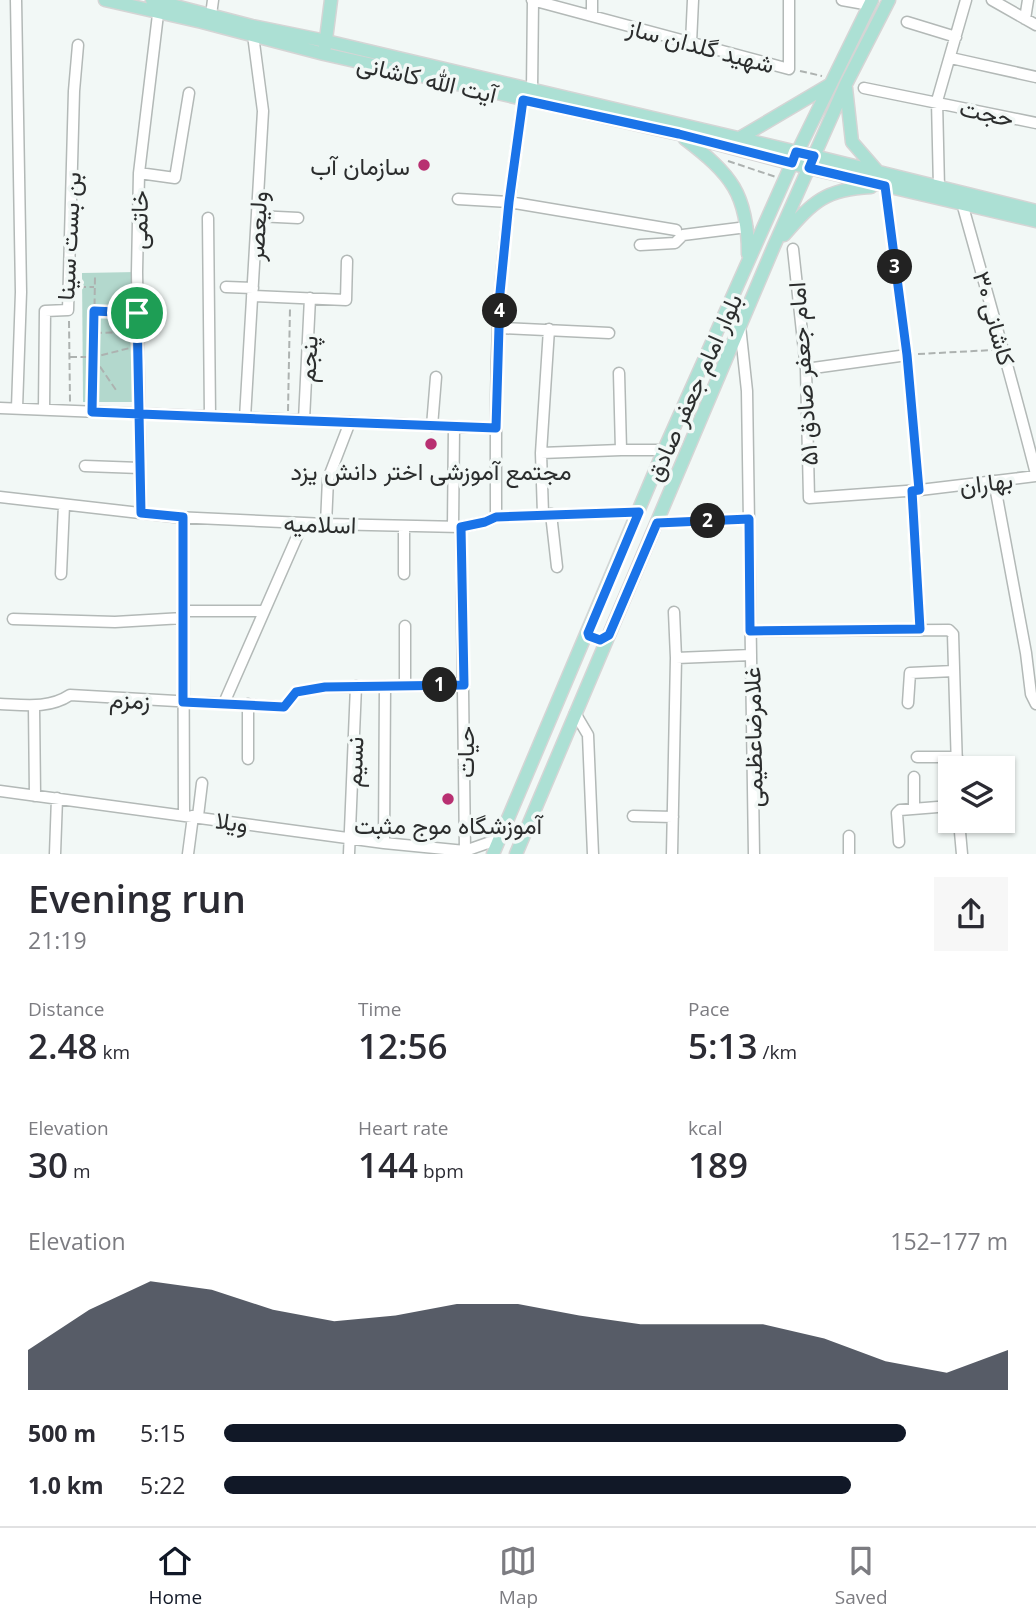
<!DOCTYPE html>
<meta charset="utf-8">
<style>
:root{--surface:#fff;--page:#f7f7f7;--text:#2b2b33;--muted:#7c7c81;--line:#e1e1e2;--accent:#111827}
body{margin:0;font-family:"Open Sans",Vazirmatn,sans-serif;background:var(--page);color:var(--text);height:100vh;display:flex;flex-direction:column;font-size:26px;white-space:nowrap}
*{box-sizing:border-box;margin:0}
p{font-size:23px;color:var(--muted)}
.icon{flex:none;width:38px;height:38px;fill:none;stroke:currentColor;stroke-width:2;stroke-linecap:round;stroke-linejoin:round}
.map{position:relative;height:854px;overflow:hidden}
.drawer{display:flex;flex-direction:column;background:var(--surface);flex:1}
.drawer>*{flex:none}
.controls{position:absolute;left:938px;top:756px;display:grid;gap:14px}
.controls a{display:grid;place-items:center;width:77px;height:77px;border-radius:0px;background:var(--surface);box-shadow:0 2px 5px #0004;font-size:35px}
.pin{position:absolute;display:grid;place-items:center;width:60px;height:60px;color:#fff;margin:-30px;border:4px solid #fff;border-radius:50%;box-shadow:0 2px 7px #0007}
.km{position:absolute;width:35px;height:35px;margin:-18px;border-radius:50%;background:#222;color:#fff;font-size:19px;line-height:35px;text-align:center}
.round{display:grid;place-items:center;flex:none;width:74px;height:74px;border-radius:0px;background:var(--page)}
.summary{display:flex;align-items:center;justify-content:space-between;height:119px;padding:0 28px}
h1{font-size:38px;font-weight:600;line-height:52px}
.figures{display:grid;grid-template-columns:repeat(3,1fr);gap:10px;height:119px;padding:7px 28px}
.figures div{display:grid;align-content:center}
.figures b{font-size:35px;font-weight:600}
.figures small{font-size:19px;font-weight:400}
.figures p{font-size:19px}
.chart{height:196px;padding:14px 28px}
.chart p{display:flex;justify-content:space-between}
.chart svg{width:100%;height:126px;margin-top:7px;fill:var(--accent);opacity:.7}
ul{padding:0 28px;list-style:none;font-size:23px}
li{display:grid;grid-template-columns:112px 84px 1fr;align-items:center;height:52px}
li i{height:18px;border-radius:9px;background:var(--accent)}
.tab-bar{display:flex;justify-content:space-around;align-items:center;height:98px;border-top:2px solid var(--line);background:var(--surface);font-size:19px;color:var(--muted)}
.tab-bar a{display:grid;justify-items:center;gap:4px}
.tab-bar .on{color:var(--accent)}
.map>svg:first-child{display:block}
.green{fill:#b3d8cd}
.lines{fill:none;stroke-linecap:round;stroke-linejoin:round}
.minor-casing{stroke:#b3b9b7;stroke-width:13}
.major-casing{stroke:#d5d5d5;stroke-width:15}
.path{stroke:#adb2b0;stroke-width:2;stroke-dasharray:7 3.5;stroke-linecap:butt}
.minor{stroke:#fff;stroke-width:10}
.major{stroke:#ace0d4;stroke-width:12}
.route-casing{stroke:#fff;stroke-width:14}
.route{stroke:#1a73e8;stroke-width:9}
.poi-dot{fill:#b83071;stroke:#f2f8f6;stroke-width:2.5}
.labels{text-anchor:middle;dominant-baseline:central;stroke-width:7;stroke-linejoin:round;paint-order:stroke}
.street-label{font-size:24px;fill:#2b2d2d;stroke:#f2f8f6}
.poi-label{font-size:24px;fill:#2b2d2d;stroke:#f2f8f6}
</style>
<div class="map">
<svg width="1036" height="854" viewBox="0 0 1036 854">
<rect width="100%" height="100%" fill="#f2f8f6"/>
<path class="green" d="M137 272 138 402H83L82 273Z"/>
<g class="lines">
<g class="minor-casing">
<path id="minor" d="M16 0 21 292 17 408
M532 0 789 69V0
M842 0 870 5
M992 0 1036 25
M211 15 213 0
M592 16V0
M1025 19 1028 0
M907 22 956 37
M691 43 693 0
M951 58 1036 77
M864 88 1036 123
M532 91 533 0
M139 173 175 178 189 93
M939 188 937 101 966 0
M458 199 509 202 676 230
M962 203C987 293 1013 383 1036 474
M257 216 298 218
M208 218 210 416
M640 245 675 243 683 235 747 227
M793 249 806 369 809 498 920 490 1036 476
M226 287 253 288
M252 296 346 300 347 261
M740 326 747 391 754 854
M500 328 609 333
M806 369 907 355
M619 373 621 450
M0 408 496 428
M44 409 45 311 68 310 74 91 78 45
M245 418 263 111 253 35
M304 420 310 298
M432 426 436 377
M541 453 621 450H664
M85 466 140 468
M994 481 1026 653 1031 694 1036 704
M912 491 920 629
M0 497 175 517 326 524 461 527 485 522 496 517 639 512
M141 513 137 272 139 173 159 6
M543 514 541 453 549 329
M551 514 557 567
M183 517 184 814
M496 517C496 442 495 366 500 292 505 227 514 164 523 100
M657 523 749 519
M326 524 328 479 350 422
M453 527 454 427
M461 527 465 851
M61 574 64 505
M404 574V526
M183 611H262
M674 612 676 658
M13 619 115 622 183 618
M750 631 949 630 953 634 957 768
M405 686V626
M224 703 303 523
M908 703 910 673 954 671
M0 704C24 705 49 709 70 695L284 707 296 692 325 687 464 685
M34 706 35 796
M575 713 588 735 593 854
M917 757H957
M248 759V704
M0 791 384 843 465 851 499 839
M914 809V777
M198 816 202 783
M633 816 673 817
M959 821 962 854
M849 836V854
M899 842 897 813 900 810 950 806
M384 843 385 686
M55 854 57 798
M188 854 193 816
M349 854 356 686
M672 854 676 658 751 655"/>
</g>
<g class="major-casing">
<path id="major" d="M105 0 202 22 324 54 679 134 809 168 1036 221
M152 0 252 26 326 41 814 156 1036 211
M325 47 331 0
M846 88 852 142 878 172
M685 139C731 174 748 194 748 254
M738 139 831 84
M784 235C813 202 825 189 871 187
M493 854 664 450 792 163 872 0
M516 854 774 246 846 84 889 0"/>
</g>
<path class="path" d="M800 71 822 76
M728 161 776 177
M887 197 905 344
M79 287H94
M96 311 128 312
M69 321 70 402
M95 333 128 332
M918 354 993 350
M70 357H94L130 348
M94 358 116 390
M907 364 919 480
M93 400 95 276
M288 411 290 308"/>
<use href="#minor" class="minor"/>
<use href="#major" class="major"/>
</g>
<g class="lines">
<g class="route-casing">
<path id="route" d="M137 313C138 380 140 446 141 513L183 517V702L284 707 296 692 325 687 464 685 461 527 485 522 496 517 639 512 588 633 589 636 600 640 609 635 657 523 749 519 750 631 920 629 912 491 919 490 907 355 885 186 809 168 814 156 796 152 792 163 679 134 523 100 509 202 500 293 496 428C361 423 227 418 92 412L94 311 137 313"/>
</g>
<use href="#route" class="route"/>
</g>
<g class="poi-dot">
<circle cx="424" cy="165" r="7"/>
<circle cx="431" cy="444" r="7"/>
<circle cx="448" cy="799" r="7"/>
</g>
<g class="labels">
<g class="street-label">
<text transform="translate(701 45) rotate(15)">شهید گلدان ساز</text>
<text transform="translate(427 78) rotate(13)">آیت الله کاشانی</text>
<text transform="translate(987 112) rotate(12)">حجت</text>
<text transform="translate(138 220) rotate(-89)">خاتمی</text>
<text transform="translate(256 226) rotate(-87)">ولیعصر</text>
<text transform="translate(68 236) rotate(-87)">بن بست سینا</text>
<text transform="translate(995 318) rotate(74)">کاشانی ۳۰</text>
<text transform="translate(307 359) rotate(-87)">پنجم</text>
<text transform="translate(802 374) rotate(-94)">امام جعفر صادق ۵۱</text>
<text transform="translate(693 387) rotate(-66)">بلوار امام جعفر صادق</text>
<text transform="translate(986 482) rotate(-7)">بهاران</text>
<text transform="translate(320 523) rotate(2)">اسلامیه</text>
<text transform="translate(130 699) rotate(3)">زمزم</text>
<text transform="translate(752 737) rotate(-91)">غلامرضاعظیمی</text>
<text transform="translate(464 752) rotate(-90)">حیات</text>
<text transform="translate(353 762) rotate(-88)">نسیم</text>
<text transform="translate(232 821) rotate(8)">ویلا</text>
</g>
<g class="poi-label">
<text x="410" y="165" text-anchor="end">سازمان آب</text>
<text x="431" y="470">مجتمع آموزشی اختر دانش یزد</text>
<text x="448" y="824">آموزشگاه موج مثبت</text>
</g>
</g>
</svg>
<div class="controls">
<a><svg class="icon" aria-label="layers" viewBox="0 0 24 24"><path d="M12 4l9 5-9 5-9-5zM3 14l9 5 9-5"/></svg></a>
</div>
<div class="pin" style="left:137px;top:313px;background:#1e9e55"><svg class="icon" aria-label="arrive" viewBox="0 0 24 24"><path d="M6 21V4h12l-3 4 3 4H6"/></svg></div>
<b class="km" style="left:440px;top:685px">1</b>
<b class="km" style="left:708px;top:521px">2</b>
<b class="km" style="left:895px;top:267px">3</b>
<b class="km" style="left:500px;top:311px">4</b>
</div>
<section class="drawer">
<div class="summary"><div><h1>Evening run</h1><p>21:19</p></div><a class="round"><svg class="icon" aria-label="share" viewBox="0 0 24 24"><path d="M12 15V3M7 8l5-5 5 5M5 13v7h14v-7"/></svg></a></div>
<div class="figures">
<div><p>Distance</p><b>2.48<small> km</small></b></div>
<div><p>Time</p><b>12:56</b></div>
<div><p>Pace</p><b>5:13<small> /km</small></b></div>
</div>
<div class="figures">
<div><p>Elevation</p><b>30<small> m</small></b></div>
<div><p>Heart rate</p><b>144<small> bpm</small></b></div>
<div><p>kcal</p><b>189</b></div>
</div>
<div class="chart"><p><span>Elevation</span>152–177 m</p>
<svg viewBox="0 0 160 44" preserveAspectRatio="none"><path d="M0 44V30L10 16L20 6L30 9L40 16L50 20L60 18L70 14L80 14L90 18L100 21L110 21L120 21L130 26L140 34L150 38L160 30V44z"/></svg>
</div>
<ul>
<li><b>500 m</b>5:15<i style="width:87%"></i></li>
<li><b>1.0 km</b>5:22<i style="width:80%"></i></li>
</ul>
</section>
<nav class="tab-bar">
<a class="on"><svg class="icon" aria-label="home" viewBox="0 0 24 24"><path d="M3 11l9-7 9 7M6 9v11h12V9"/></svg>Home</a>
<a><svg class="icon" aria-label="map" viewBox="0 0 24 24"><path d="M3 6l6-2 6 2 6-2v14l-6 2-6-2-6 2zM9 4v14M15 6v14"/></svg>Map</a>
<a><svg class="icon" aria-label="saved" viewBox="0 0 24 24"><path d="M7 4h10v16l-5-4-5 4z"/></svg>Saved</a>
</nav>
